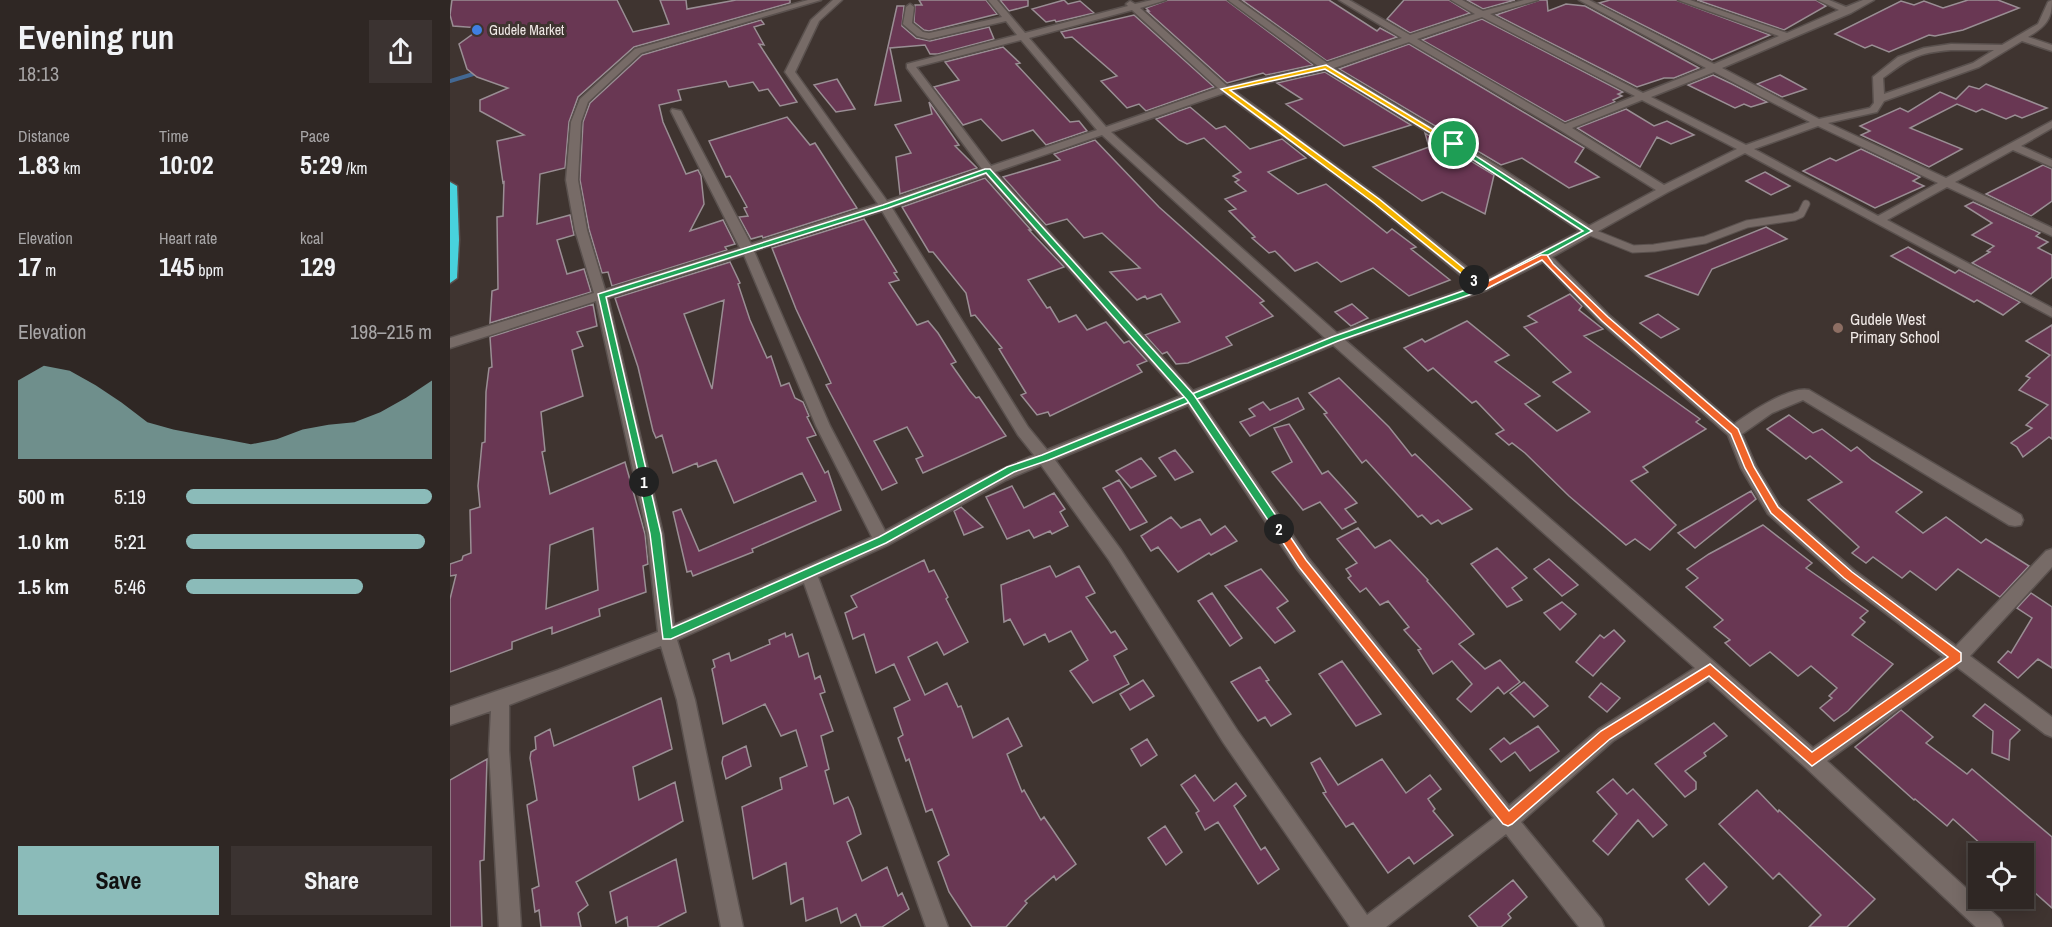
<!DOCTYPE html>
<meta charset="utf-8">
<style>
:root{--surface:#2f2724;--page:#3b3331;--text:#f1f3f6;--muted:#a7a5a6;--line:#4a4441;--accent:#8bbbb9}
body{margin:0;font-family:"Archivo Narrow",sans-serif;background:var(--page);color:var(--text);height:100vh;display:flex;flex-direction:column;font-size:22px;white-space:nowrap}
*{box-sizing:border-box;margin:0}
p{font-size:20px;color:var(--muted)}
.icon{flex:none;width:33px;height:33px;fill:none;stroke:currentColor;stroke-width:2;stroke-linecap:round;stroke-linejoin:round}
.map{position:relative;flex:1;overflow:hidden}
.panel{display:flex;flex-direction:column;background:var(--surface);width:450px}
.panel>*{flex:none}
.controls{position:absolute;left:1518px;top:843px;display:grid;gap:12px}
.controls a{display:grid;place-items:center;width:66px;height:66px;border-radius:0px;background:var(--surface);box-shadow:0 3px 15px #0003,0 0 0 2px var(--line);font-size:30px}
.pin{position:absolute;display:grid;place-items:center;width:51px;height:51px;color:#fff;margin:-26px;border:3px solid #fff;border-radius:50%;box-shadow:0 2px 6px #0007}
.km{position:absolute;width:30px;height:30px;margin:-15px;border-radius:50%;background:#222;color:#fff;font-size:16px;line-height:30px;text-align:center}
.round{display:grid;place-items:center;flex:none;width:63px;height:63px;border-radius:0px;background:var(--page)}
.head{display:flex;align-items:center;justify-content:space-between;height:102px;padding:0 18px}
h1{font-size:33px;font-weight:700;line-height:45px}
.metrics{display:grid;grid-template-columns:repeat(3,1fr);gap:9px;height:102px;padding:6px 18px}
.metrics div{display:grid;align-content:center}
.metrics b{font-size:26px;font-weight:700}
.metrics small{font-size:16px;font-weight:400}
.metrics p{font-size:16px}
.chart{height:168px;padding:12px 18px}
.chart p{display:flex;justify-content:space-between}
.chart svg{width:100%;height:108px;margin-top:6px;fill:var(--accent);opacity:.7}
.action{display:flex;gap:12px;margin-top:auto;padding:12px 18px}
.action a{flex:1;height:69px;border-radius:0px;background:var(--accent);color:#111;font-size:24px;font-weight:700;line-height:69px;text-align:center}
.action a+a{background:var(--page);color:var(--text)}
ul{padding:0 18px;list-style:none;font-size:20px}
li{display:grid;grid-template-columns:96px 72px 1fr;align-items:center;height:45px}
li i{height:15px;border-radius:8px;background:var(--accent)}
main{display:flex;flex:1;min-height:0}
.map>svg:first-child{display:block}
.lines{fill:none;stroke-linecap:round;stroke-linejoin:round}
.stream{stroke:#436893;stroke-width:4}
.building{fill:#693753;stroke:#9a8e94;stroke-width:1.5;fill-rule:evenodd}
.lane-casing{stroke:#5a514e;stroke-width:9}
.street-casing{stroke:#5a514e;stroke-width:3}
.highway-casing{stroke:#5a514e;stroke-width:3}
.lane{stroke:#776b67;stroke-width:7}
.street{fill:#776b67;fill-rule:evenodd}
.highway{fill:#48d2dd;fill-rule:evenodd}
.split-1{fill:#22a559;stroke:#fff;stroke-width:1.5}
.split-2{fill:#22a559;stroke:#fff;stroke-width:1.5}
.split-3{fill:#f0652b;stroke:#fff;stroke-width:1.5}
.split-4{fill:#f5b400;stroke:#fff;stroke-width:1.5}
.shop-dot{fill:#3f7fe0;stroke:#3f3430;stroke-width:2}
.education-dot{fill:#8d6e63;stroke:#3f3430;stroke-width:2}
.labels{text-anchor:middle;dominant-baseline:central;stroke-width:6;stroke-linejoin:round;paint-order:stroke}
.far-poi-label{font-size:14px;fill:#f0e9e6;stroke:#3f3430;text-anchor:start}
.poi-label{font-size:16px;fill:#f0e9e6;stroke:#3f3430;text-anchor:start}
</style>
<main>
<section class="panel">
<div class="head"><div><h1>Evening run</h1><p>18:13</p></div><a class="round"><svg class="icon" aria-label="share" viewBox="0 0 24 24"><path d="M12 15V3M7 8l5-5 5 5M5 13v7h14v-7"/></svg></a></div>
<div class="metrics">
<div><p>Distance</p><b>1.83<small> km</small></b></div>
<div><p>Time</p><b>10:02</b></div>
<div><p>Pace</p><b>5:29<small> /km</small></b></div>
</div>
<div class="metrics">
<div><p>Elevation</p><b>17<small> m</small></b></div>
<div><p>Heart rate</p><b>145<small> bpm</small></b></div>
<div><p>kcal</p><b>129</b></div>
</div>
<div class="chart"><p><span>Elevation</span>198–215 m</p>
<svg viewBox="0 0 160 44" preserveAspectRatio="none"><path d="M0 44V12L10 6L20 8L30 14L40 21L50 29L60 32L70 34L80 36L90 38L100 36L110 32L120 30L130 29L140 25L150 19L160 12V44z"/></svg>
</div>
<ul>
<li><b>500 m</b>5:19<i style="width:100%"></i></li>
<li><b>1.0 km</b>5:21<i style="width:97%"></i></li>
<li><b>1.5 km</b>5:46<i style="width:72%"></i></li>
</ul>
<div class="action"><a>Save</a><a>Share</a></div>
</section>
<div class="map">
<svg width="1602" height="927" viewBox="0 0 1602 927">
<rect width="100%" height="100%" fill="#3f3430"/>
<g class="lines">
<path class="stream" d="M0 81 30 72"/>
</g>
<path class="building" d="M2 0H167L183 32 219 24 210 0H236L237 9 286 0H340V3L184 47 128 97 119 122 115 168 90 174 87 224 120 215 124 235 107 240 117 274 134 269 141 292 40 323 42 291 48 289 47 217 53 216 54 182 53 183 47 141 74 135 30 111V100L58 88 27 77 17 69 9 44 31 28 3 26 0 15Z
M469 0H536L547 14 479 31 474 30 464 22 465 5H472Z
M550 0H578V6L559 11Z
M614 0 618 4 630 1 644 13 606 22 605 20 596 22 582 9Z
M718 0H776L863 65 816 75 813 73 777 83 697 11H699L696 8Z
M792 0H879L927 31 930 28 947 37 877 61Z
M954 0H999L1020 13 960 33 937 19Z
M1017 0H1065L1033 9Z
M1090 0H1097L1098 11 1116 4 1135 6 1249 68 1224 78H1214L1187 87 1046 15Z
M1160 0H1226L1320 35 1262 60 1149 3Z
M1247 0H1366L1376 6 1334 30Z
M1518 0H1548L1569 8 1513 30 1485 36 1479 35 1439 52 1422 45 1415 48 1385 34 1451 1 1464 5 1474 1 1493 8Z
M447 6H454L452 26 466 38 480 41 539 27 544 39 488 54H480L475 45 440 48 451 101 425 105Z
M684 15 764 87 696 111 689 104 677 108 651 81 667 76 622 37 615 38 611 32Z
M1032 19 1173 92 1168 94 1172 96 1163 100 1165 102 1115 122 972 40Z
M311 20 314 24 304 27 314 45 309 44 347 102 330 106 318 89 309 91 303 82 279 87 276 81 228 90 231 100 209 105 213 122 236 174 248 170 251 176 254 204 240 231 273 220 285 244 275 247 277 250 162 286 158 272 152 273 139 229 130 180 133 122 140 103 192 55Z
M959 44 1134 148 1125 162 1149 177 1119 188 1072 158 1051 165 889 69Z
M553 47 570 63 566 64 620 122 629 121 637 131 596 145 583 130 552 141 531 119 513 125 484 87 509 80 495 62Z
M875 72 961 125 894 146 836 104 852 99 827 83Z
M1263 75 1282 84 1317 102 1301 107 1294 104 1285 108 1238 85Z
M1330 75 1356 89 1332 97 1307 84Z
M387 79 405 109 386 112 364 85Z
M1536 84 1597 108 1572 118 1565 115 1556 119 1532 109 1526 112 1507 104 1460 128 1512 149 1479 167 1411 135 1420 131 1410 126 1450 108 1458 112 1490 92 1506 99 1519 86 1529 89Z
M479 102 509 145 505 146 527 168 450 194 446 157 461 153 445 125 482 114Z
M740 107 766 129 775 126 800 149 832 139 856 158 818 172 848 194 876 184 937 233 942 229 966 247 961 249 1000 280 959 296 923 268 891 282 867 262 845 271 825 251 819 253 802 238 805 237 779 211 786 209 775 199 796 191 785 182 789 180 783 176 791 172 754 138 737 144 729 140 706 119Z
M1176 109 1204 126 1217 121 1244 135 1221 144 1207 137 1190 167 1127 128Z
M337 117 360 145 365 143 407 208 313 238 312 236 301 239 289 217 298 216 294 208 297 207 280 176 276 177 259 141Z
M975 133 1044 175 1035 214 992 192 972 201 923 167 979 147Z
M645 140 709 207 814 301 810 303 823 316 776 337 782 345 738 363 726 364 717 352 712 354 695 335 730 322 711 294 697 299 695 296 687 300 660 272 690 268 652 233 634 238 617 219 596 225 553 177 610 160 604 154Z
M1411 149 1470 177 1463 181 1474 186 1425 208 1353 171 1380 158 1386 161Z
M1593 165 1602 169V201L1581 216 1536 194Z
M1315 172 1340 186 1321 195 1296 181Z
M535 178 581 230H579L614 267 578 280 597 308 600 307 609 322 626 315 637 330 656 322 674 343 679 341 697 361 687 365 692 372 600 416 598 412 587 415 571 395 576 393 549 349 552 348 525 315 521 316 516 293 483 252H479L452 207Z
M1523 202 1590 233 1586 236 1598 242 1588 248 1602 255V277L1581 294 1522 263 1540 252 1537 251 1544 246 1522 235 1542 223 1515 206Z
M414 219 447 272 444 273 449 280 439 283 467 325 478 321 488 333 506 362 501 364 520 391 526 398 529 397 556 436 473 473 466 459 473 456 457 427 424 441 447 483 432 490 376 385 381 383 346 309 322 248Z
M1316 227 1337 239 1262 269 1248 295 1196 276Z
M1458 247 1505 273 1509 270 1570 302 1553 315 1527 300 1524 302 1441 256Z
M280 262 290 283 288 284 300 320 317 358 321 356 331 386 339 383 345 398 353 402 359 416 357 417 366 435 357 438 375 473 378 471 391 510 302 549 303 552 243 576 241 571 237 572 223 512 231 509 249 551 366 501 352 473 284 503 266 460 248 467 247 463 223 473 212 435 206 438 203 431 188 367 165 298ZM274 300 262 389 234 314Z
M1120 294 1132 306 1129 310 1153 329 1134 336 1250 419 1246 422 1256 429 1193 467 1198 472 1181 481 1226 525 1200 550 1185 539 1176 545 1119 496 1075 453 1062 443 1059 445 1046 434 1054 430 1026 401 1022 403 983 368 978 371 954 348 972 339 975 342 1017 321 1059 355 1045 362 1090 396 1075 404 1107 431 1140 412 1103 382 1121 372 1074 327 1087 322 1078 316Z
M143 304 147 326 127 332 133 346 122 350 133 396 91 412 95 451 92 452 100 494 175 462 195 534 198 564 193 566 196 592 149 609 150 616 102 634V627L62 642V649L0 672V599L6 575 0 576V564L12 560 13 556 21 553 20 510 30 507 28 486 32 443 35 442 36 392 39 368 42 367 40 337ZM143 528 148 590 96 609 100 545Z
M902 304 918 318 901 326 885 312Z
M1208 314 1229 329 1211 338 1190 323Z
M1602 325V439L1599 437 1573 457 1567 447 1561 443 1582 428 1576 425 1598 405 1569 390 1580 378 1576 376 1600 355 1576 341Z
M889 378 939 427 962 456 965 454 1022 509 992 524 988 520 981 524 972 515 968 517 916 460 912 463 874 414 877 413 859 393Z
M848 398 854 409 800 436 790 422 805 416 799 409 813 402 820 410Z
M1339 415 1363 433 1372 429 1401 451 1407 447 1422 460 1472 492 1446 512 1473 533 1496 517 1531 543 1536 539 1579 566 1550 597 1508 569 1486 590 1460 571 1452 578 1423 557 1416 563 1402 553 1409 547 1358 500 1392 482 1360 456 1356 459 1317 429Z
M839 424 872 474 878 471 907 503 895 509 906 522 892 529 870 502 853 510 822 472 842 462 824 428Z
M725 450 743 472 725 480 709 458Z
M691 458 706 476 681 488 666 471Z
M669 480 697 522 680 530 653 488Z
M562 486 574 508 604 493 615 509 610 512 618 526 602 534 600 531 584 538 579 530 557 539 536 497Z
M1301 491 1306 499 1245 548 1228 533Z
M511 507 533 527 514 535 504 511Z
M721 517 731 528 750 519 761 535 775 526 787 541 761 555 759 553 728 572 708 547 701 551 691 536Z
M1313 525 1362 563 1356 568 1418 611 1410 618 1415 622 1402 635 1443 664 1398 711 1384 721 1370 708 1382 698 1379 696 1387 688 1361 666 1348 676 1320 652 1300 666 1275 643 1280 640 1264 627 1273 620 1236 587 1248 578 1237 569 1259 554Z
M908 528 925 548 940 540 978 580 977 581 1024 634 1009 644 1035 669 1050 660 1070 682 1054 694 1048 687 1021 712 1007 699 1022 684 1002 661 983 674 968 650 971 649 954 630 959 627 938 601 930 605 916 588 910 592 898 578 901 576 896 569 907 563 887 539Z
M1047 548 1077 578 1062 588 1072 600 1057 607 1021 564Z
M1099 559 1128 585 1112 596 1084 569Z
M474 560 479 572 484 570 498 597 496 599 518 642 494 655 487 642 458 657 475 695 497 683 508 707 511 706 523 738 558 718 572 746 557 754 572 792 574 790 591 820 594 817 626 864 606 880 604 876 575 901 577 903 556 927H522L499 892 488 862 499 855 482 809 476 812 459 759 456 761 448 738 453 735 444 708 460 700 444 664 426 673 414 634 403 639 395 613 407 607 401 596Z
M600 566 606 577 629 566 645 593 636 597 661 633 665 631 677 649 664 656 679 684 643 703 620 671 638 660 621 631 599 642 595 634 574 645 560 619 554 622 551 585Z
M811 569 838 601 827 608 845 631 825 643 775 586Z
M762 593 792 638 780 646 748 601Z
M1581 593 1602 607V668L1588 659 1568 678 1548 662 1558 651 1561 653 1582 618 1567 608Z
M1112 602 1126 614 1110 630 1094 613Z
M1164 630 1175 641 1143 676 1126 662 1150 635 1154 638Z
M335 633 336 637 342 634 349 657 358 653 365 679 370 676 375 692 370 694 383 731 371 736 379 769 375 771 384 804 398 797 403 808 411 834 397 842 412 881 437 867 448 896 452 893 459 909 432 927H411L406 914 391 923 387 908 356 921 353 898 341 904 336 863 303 879 292 807 332 789 330 778 357 766 346 730 331 736 315 704 273 724 262 669 265 667 263 660 279 653 281 661 320 644 319 640Z
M892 661 931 714 906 726 869 674Z
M810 667 819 680 816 681 841 714 821 726 815 717 808 721 781 682Z
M693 680 704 696 680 710 670 694Z
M1074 682 1098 706 1084 717 1060 693Z
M1151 683 1170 698 1157 712 1139 697Z
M211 698 222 749 183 767 189 800 225 782 233 821 126 882 138 905 128 913 131 927H91L89 910 85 912 82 889 89 886 77 805 87 800 80 758 81 752 86 749 85 737 100 729 104 746Z
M1535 704 1570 730 1560 740 1559 760 1542 753 1543 731 1523 716Z
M1451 710 1483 737 1476 743 1517 774 1522 769 1602 837V908L1574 883V854H1542L1503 819 1497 826 1465 799 1464 800 1405 747Z
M1264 723 1277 736 1254 753 1256 756 1235 771 1246 782V789L1235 797 1205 764Z
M1088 726 1109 751 1080 771 1065 752 1051 762 1040 749 1054 738 1060 744Z
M697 739 707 755 691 766 681 749Z
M296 746 301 766 276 779 272 763 273 757Z
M870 758 888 785 932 759 956 793 980 775 991 789 978 799 985 809 983 811 1003 835 964 864 959 857 938 873 903 823 896 827 873 793 876 792 861 763Z
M37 759 34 860 30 861 32 927H0V780Z
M745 775 764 801 786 783 796 796 784 806 811 850 815 847 829 869 808 884 768 822 755 830 746 813 749 811 731 785Z
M1163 779 1177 794 1183 789 1217 825 1203 837 1188 820 1158 855 1143 841 1167 814 1147 792Z
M1307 790 1328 812 1329 810 1425 899 1397 927H1359L1371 915 1329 873 1323 879 1269 824Z
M715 826 732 852 716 865 698 838Z
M226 859 236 912 207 927H178L177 917 166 923 160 892Z
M1254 863 1277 887 1259 905 1236 879Z
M1063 880 1077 897 1058 914 1061 918 1051 927H1028L1019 916Z"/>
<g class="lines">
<g class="lane-casing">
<path id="lane" d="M1138 231 1183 249 1204 248 1255 240 1297 224 1344 217 1351 214 1356 204"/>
</g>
<g class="street-casing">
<path id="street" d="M358 0H371L191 53 138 102 131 122 128 180 137 230 155 290 290 248 221 111 222 109 231 111 301 244 428 204 335 72 361 20 383 0H392L369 21 345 72 437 201 532 169 457 68V64L567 35 556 21 479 39 467 36 453 24 456 7 460 4 464 7 462 23 473 32 479 33 552 17 538 0H547L575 33 678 6 676 4 680 1 685 4 702 0H716L690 8 777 86 868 66 778 0H788L877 63 952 38 889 0H899L960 35 1025 14 1001 0H1012L1033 11 1074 0H1088L1040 14 1193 93 1256 68 1129 0H1139L1264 64 1329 36 1228 0H1240L1337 33 1389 10 1368 0H1379L1396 7 1413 0H1424L1401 13 1272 68 1369 119 1420 108 1424 103 1423 77 1448 57 1474 48 1501 44 1552 45 1588 24 1598 2 1602 0C1602 20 1595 27 1578 37L1602 45V51L1572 41 1529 67 1434 101 1427 112 1378 123 1496 178 1602 121V128L1571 146 1602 160V167L1563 150 1505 182 1602 228V236L1497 187 1437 220 1602 308V317L1295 153 1218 192 1102 257 1160 316 1284 424C1299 413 1341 385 1359 390L1571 515 1573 520 1571 525 1565 526 1559 525 1353 400 1322 413 1292 434 1306 466 1330 506 1404 570 1506 646 1596 551 1602 549V567L1520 656 1602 717V737L1595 734 1507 667 1377 761 1550 919 1553 927H1526L1355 767 1258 680 1163 741 1071 822 1151 919 1154 927H1129L1056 834 936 927H900L773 742 659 560 591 465 556 480 438 545 368 577 498 927H476L354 583 227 640 245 700 293 927H271L227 700 211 646 59 705V750L71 927H49L39 750 41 711 0 725V707L108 670 208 632 197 534 146 301 0 348V338L144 293 125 230 116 180 121 122 130 99 185 49ZM682 10 768 88 656 127 579 38ZM1032 17 1185 96 1115 124 967 39ZM571 40 647 130 541 166 466 67ZM959 42 1110 130 1206 190 1139 226 1051 168 884 68ZM1501 50H1544L1523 63 1434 94 1433 78C1460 58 1466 53 1501 50ZM875 70 1043 172 1130 231 1034 281 931 199 783 90ZM1264 72 1360 122 1296 145 1201 97ZM774 93 923 203 1024 286 887 333 661 132ZM1192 100 1287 149 1214 185 1122 128ZM1368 126 1488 183 1428 216 1304 149ZM652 135 875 338 743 391 545 172ZM536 175 731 396 597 450 578 427 442 208ZM432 211 568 435 584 455 524 482 435 531 380 426 304 251ZM294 255 366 426 422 537 224 625 213 534 158 298ZM1093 262 1150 322 1278 435 1291 468 1318 514 1392 580 1493 657 1363 748 895 340 1037 290ZM883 345 1245 668 1149 729 1059 806 859 559 750 400ZM738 405 847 569 1044 818 917 915 787 730 671 550 605 460Z"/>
</g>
<g class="highway-casing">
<path id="highway" d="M0 182 7 186 9 240 7 278 0 283Z"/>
</g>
<use href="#lane" class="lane"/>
<use href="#street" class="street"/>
<use href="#highway" class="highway"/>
</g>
<path class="split-1" d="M1002 143H1006L1142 231 1036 289 888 341 599 460 564 472 436 543 221 639H213L200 534 189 482 191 480 194 478 199 482 211 534 222 628 429 537 557 467 592 455 882 337 1030 285 1133 231 1002 146Z"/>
<path class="split-2" d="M535 169H540L744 395 833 526V532H826L737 400 536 173 438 208 156 297 199 482 194 486 191 485 148 294 433 205Z"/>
<path class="split-3" d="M1091 255H1097L1103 264 1158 317 1288 429 1304 467 1328 507 1402 572 1511 653V661L1362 766 1259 676 1160 739 1062 824 1058 826 1053 824 849 567 826 532V526H833L856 560 1059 811 1151 731 1260 664 1362 752 1498 657 1394 578 1321 513 1295 468 1281 434 1152 321 1092 260 1036 289H1030L1020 280 1024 278 1033 284Z"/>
<path class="split-4" d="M876 65 1007 144 1002 146 875 69 780 90 929 199 1027 279V282H1022L924 203 771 89Z"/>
<circle class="shop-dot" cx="27" cy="30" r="6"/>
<circle class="education-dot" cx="1388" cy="328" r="6"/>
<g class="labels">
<g class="far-poi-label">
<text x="39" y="30">Gudele Market</text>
</g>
<g class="poi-label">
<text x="1400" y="319">Gudele West<tspan x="1400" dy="18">Primary School</tspan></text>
</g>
</g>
</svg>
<div class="controls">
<a><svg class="icon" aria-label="locate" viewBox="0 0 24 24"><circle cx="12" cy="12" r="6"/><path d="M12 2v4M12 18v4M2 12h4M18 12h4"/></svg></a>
</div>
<div class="pin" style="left:1004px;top:144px;background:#1e9e55"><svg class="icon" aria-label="arrive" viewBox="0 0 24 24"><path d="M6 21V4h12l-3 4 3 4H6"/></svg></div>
<b class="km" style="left:194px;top:482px">1</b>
<b class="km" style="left:829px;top:529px">2</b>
<b class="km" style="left:1024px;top:280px">3</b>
</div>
</main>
